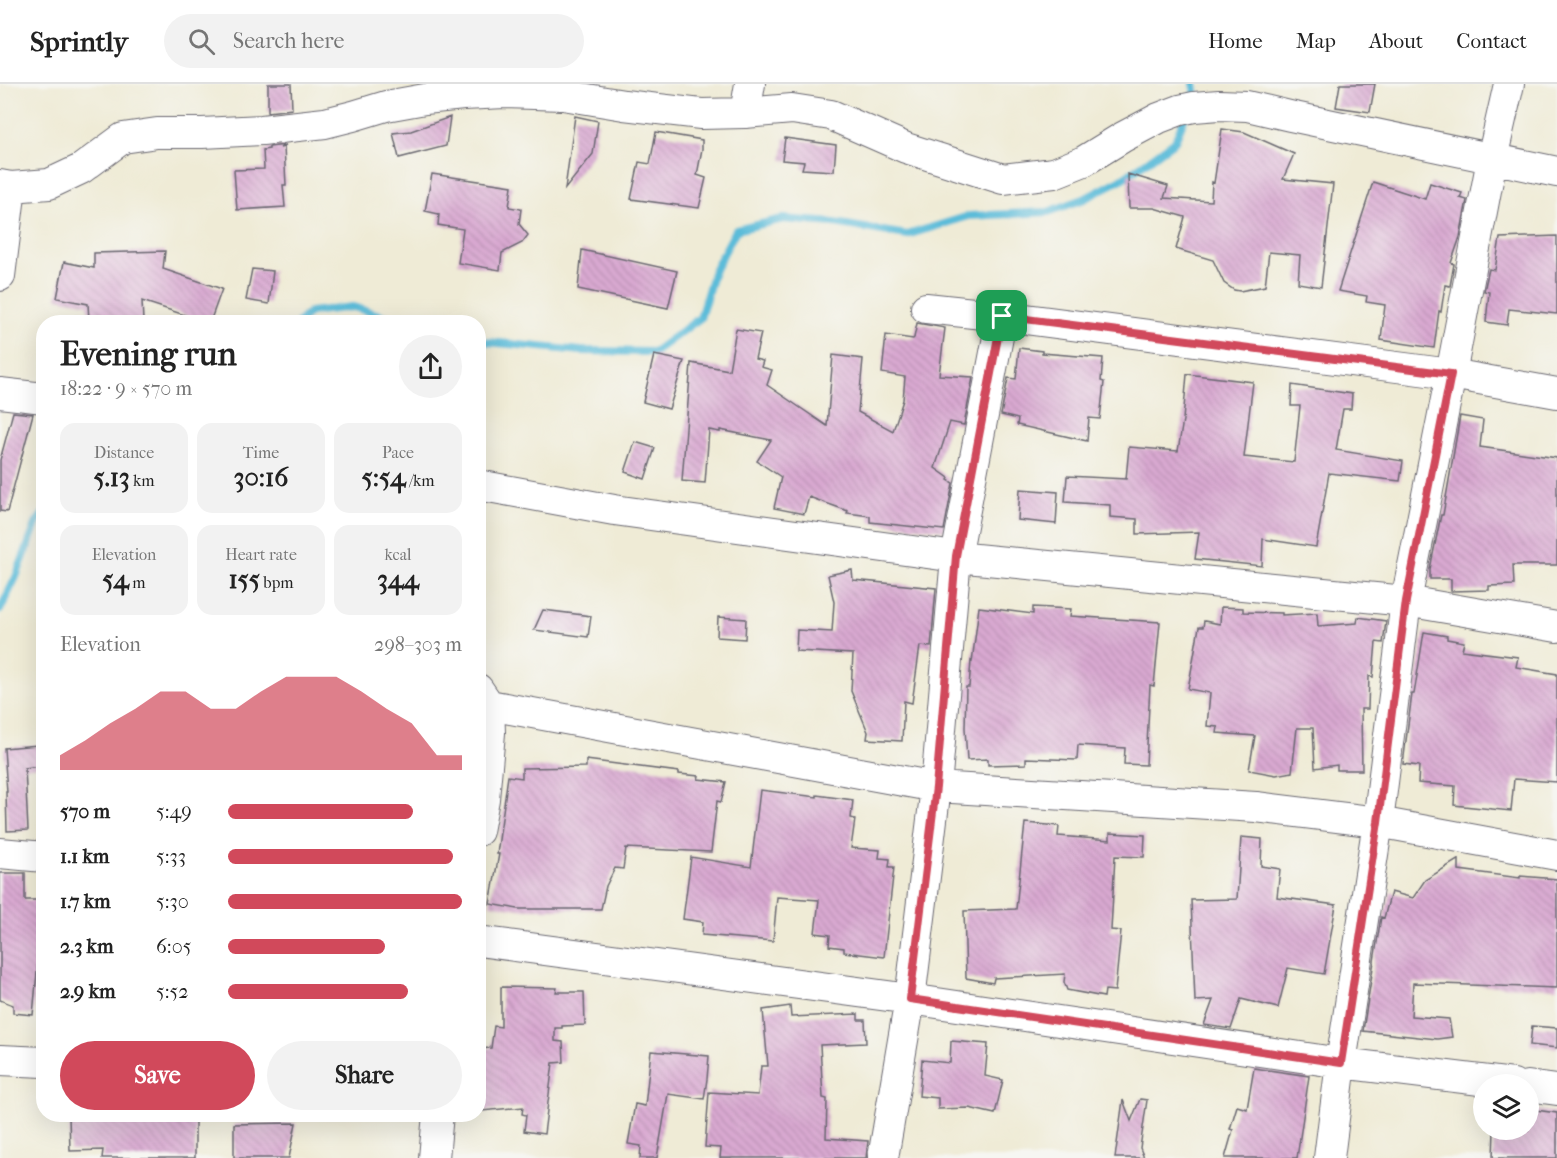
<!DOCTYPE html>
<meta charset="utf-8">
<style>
:root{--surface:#fff;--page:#f2f2f2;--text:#222;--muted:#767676;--line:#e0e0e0;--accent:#d1495b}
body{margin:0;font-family:"IM FELL French Canon",serif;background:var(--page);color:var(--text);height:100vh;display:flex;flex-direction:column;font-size:22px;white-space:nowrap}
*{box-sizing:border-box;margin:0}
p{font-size:20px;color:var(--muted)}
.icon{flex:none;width:33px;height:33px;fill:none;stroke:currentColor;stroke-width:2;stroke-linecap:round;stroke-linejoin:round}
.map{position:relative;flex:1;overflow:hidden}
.details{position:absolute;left:36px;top:231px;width:450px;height:807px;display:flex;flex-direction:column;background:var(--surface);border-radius:24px;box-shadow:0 6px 24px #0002}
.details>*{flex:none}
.tools{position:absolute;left:1473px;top:990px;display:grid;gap:12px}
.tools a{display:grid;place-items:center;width:66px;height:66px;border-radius:50%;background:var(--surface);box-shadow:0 6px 24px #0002;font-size:30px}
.pin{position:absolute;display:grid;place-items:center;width:51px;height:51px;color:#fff;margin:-26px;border-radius:12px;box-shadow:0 3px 9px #0006}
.round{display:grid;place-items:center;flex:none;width:63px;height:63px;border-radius:32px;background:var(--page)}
.headline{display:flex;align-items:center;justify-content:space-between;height:102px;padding:0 24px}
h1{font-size:33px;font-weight:700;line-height:45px}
.metrics{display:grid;grid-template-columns:repeat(3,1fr);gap:9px;height:102px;padding:6px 24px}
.metrics div{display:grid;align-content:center;border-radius:15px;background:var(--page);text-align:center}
.metrics b{font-size:26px;font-weight:700}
.metrics small{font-size:16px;font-weight:400}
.metrics p{font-size:16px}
.chart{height:168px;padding:12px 24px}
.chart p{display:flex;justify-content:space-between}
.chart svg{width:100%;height:108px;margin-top:6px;fill:var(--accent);opacity:.7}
.cta{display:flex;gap:12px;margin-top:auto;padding:12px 24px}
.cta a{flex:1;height:69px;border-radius:36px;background:var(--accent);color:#fff;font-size:24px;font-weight:700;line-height:69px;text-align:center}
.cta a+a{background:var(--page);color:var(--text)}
ul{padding:0 24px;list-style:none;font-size:20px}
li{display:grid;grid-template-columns:96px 72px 1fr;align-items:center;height:45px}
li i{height:15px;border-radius:8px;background:var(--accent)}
header{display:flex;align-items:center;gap:36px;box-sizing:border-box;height:84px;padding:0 30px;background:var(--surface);border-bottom:2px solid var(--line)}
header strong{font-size:28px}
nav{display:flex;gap:33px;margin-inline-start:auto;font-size:21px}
.search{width:420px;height:54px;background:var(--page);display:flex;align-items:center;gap:15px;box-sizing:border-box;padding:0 21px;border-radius:33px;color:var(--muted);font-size:22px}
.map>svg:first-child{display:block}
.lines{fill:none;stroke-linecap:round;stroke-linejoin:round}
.stream{stroke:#5bbcd9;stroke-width:8}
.building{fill:url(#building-back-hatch)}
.minor-casing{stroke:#6a6871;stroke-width:32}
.minor{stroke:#fff;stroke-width:30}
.route-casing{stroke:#fff;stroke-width:12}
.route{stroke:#d1495b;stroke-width:8}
</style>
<header>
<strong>Sprintly</strong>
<div class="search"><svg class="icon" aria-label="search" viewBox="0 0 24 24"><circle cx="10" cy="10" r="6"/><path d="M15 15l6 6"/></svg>Search here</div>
<nav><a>Home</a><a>Map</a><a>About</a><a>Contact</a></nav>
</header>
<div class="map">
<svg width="1557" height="1074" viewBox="0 0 1557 1074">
<defs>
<pattern id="building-back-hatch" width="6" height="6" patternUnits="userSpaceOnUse" patternTransform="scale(1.5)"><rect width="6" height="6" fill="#d9a9d1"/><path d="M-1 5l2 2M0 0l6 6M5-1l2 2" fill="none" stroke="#ba91b4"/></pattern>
</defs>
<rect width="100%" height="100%" fill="#f6f6f2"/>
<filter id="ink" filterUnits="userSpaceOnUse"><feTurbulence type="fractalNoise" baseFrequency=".0167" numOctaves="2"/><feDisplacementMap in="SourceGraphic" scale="12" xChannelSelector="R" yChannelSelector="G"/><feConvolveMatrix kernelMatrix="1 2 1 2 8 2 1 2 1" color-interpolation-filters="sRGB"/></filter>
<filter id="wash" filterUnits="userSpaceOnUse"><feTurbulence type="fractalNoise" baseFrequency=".008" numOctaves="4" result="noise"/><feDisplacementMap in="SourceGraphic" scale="24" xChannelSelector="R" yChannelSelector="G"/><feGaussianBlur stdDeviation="1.35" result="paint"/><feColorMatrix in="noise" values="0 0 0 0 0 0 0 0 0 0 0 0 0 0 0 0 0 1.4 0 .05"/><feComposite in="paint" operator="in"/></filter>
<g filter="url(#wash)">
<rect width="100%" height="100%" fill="#efebd6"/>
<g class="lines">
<path class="stream" d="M1191 18 1195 7 1194 0
M299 238 310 228 353 223 403 238
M478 257 581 267 654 268 700 234 714 187 736 146 783 135 834 139 907 151 969 132 1048 128 1084 115 1120 96 1149 76 1175 57 1185 32
M0 526 16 493 37 438 44 429"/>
</g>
<g id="blocks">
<path class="building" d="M268 0H291L292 25 268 28Z
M1340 0H1375L1370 28 1336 23Z
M575 32 598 37 593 70 565 105Z
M450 33 446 62 399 74 393 49 411 47Z
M1222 45 1244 48 1294 70 1283 95 1333 100 1321 203 1298 199 1300 171 1269 168 1265 202 1240 207 1234 206 1224 199 1213 176 1176 165 1185 133 1154 124H1129L1128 90 1168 102 1164 114 1211 117 1212 98 1214 99Z
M656 48 702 56V65L697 91 706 94 699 124 631 115 639 78 650 80Z
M785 54 836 61 834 87 802 85 804 78 782 76Z
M286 61 280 64 284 63 286 101H283L285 123 237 126 234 86 264 85 263 66 269 65V63Z
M432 90 512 102 509 123 521 125 519 140 528 151 522 159 502 169 500 186 458 179 463 145 438 141 439 130 425 127Z
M1373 98 1425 115 1430 99 1462 109 1460 114 1467 116 1460 153 1451 179 1454 180 1450 202 1445 201 1441 228 1439 227 1434 264 1381 256 1385 221 1366 218 1367 212 1338 207Z
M1557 152V230L1509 225 1507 241 1486 238 1489 208 1484 207 1489 185 1495 186 1500 154Z
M582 166 677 187 668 224 578 205Z
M165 167 163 185 222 205 210 238H206L142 217 143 237 107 238 106 236H89L88 220 57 214 64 178 94 184V169Z
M252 185 273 187 269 220 246 216Z
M917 239 945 244 939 291 973 293 964 341 950 338 935 384 949 394 948 396 953 399 944 446 870 438V432L847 429 848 427 809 413 804 430 774 424 781 393 757 377 771 356 720 346V348L709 346 705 399 682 397 691 279 729 286 736 245 761 249 755 275 763 277 761 283 772 286 767 301 827 342 833 271 863 275 858 328 893 347 903 316 905 293 882 289 886 251 913 255 914 254Z
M1019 264 1042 267V269L1103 274 1101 297 1104 298 1100 335 1089 334 1087 357 1017 341 1018 335 1001 331 1008 294 1016 295Z
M654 271 684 277 669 325 643 318Z
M1187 290 1253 298 1244 373 1294 378 1300 322H1291L1292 301 1352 310 1351 325H1343L1336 366 1403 377 1400 397 1329 389 1316 463 1263 455 1262 482 1195 475 1199 448 1137 450V435L1110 433V421L1065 418 1067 392 1126 395 1129 363 1178 367 1183 336Z
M13 328 33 330 7 428 0 427V376Z
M1460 332 1483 336 1480 363 1557 374V481H1513L1514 501 1489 502V506L1451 507V495H1430V485L1441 431H1443Z
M635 358 655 364 645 395 625 388Z
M1020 405 1058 408 1056 440 1018 436Z
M852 486 853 496 936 504 931 563 920 562 912 619 904 617 902 657 867 655 868 648 851 607 853 570 796 567 797 546 832 548 834 518 828 491Z
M979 523 1033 530V523L1071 525 1070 532 1160 538 1154 602 1150 601 1146 681 1124 680 1125 664 1078 661 1077 676 1026 674V680L988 681V675L967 676 965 644 966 603H969L971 577 972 578Z
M1221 523 1243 524V528L1282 529V531L1317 529 1318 542 1357 539 1358 533 1386 537 1383 559 1376 558 1373 593 1369 592 1368 625H1361L1362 686H1337V681L1315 684 1313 644H1297L1292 688 1276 691 1249 686 1255 652 1217 649 1218 643 1207 642 1210 609 1188 605 1199 543H1203L1204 537 1220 540Z
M543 526 591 532 588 553 534 546Z
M718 533 746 535 745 555 717 553Z
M1424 548 1447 552V555L1464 558 1462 566 1518 573 1516 583 1557 590V698L1514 695 1511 727 1454 721 1455 702 1418 699 1419 682 1403 680 1412 610H1414Z
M38 661 39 682 25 684 28 746 7 747 6 708H7L4 664Z
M586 676 679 688V690L699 692 698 695 726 698 721 718 717 717 711 768 626 764 623 785 615 784 606 802 601 825H518L490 820 499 770H497L508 692 522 694V684L586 683Z
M760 706 817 713V711L853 716 851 734 855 735 851 764 880 766 879 774 890 775 889 783H894L884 873 844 868V864L829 862 830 851 815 849 819 816 777 813 773 857 702 851 703 838 683 835 691 773 751 783Z
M1025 739 1059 742 1058 752 1110 756V749L1145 751 1144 773 1115 772 1111 846 1121 847 1115 907 1105 906 1104 913 1067 906 1064 898 1065 890 994 894 993 899 966 894 964 827 1016 825Z
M1241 753 1262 755 1261 782 1280 785 1277 813 1336 821 1324 890 1288 884 1278 924 1241 915 1231 945 1204 941 1213 916 1195 917 1191 816 1237 815Z
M1459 775V786L1520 794V792L1557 795V904L1413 899 1411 932 1449 935 1452 953 1437 955 1363 947 1381 833 1384 834 1391 808 1413 814 1425 796Z
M0 789H25V816H44V867H39L33 931 13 929V921L0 916Z
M501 903 557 904 556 908H584L585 941 562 942V944H555V957L563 958 564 978 553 979 544 1050 524 1047 526 1031 522 1030 523 1023 482 1027 480 1008H478V965L491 964 494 942 501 943Z
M790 922 791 933 858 930V936H865L866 959 820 961 823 1014 827 1015 826 1054 868 1057 866 1074H720L721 1064 705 1063 709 1008 758 1011 761 982H768L763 926Z
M1532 942 1557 944V964L1530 961Z
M951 957 988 960 985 992 1003 996 995 1030 969 1024 938 1025V1014L919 1012 922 976 950 979Z
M651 967 709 972 707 995 704 1015 668 1010 657 1074H640L641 1062 628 1060 635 1020 645 1022Z
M1254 984 1309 992 1297 1074H1225L1233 1046 1230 1045 1237 1022 1247 1025Z
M1140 1015 1147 1016 1140 1064 1144 1074H1115L1123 1016 1131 1037Z
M1528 1025 1557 1029V1074H1493L1494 1046H1528Z
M139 1030H189V1033L195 1032V1074H102L103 1066 70 1067 69 1032 139 1033Z
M296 1039 289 1074H234V1040Z"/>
</g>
</g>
<g filter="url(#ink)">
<use href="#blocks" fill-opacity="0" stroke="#6a6871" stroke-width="1.5"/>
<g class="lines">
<g class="minor-casing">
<path id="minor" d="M745 29 750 0
M0 101 11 103 49 100 81 85 123 54 157 49H202L262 46 325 39 353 32 386 22 425 15 463 11 505 9 563 11 624 21 701 30 745 29 792 25 831 31 906 64 1003 95 1054 89 1084 77 1123 53 1159 34 1180 26 1194 23 1219 21 1247 22 1290 32 1557 88
M0 192 11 103
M926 224 1002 232 1451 290 1557 309
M0 309 44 314
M478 401 614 426 956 473 1406 517 1557 543
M478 605 489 621 490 649 484 715 478 747
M489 621 936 703 1256 723 1378 738 1557 771
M0 769 44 773
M478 857 910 915 1341 979 1513 1000
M0 976 44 978
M1528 1002 1557 1006
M434 1074 438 1030
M883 1074 910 915 936 703 956 473 1002 232
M1329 1074 1341 979 1378 738 1406 517 1451 290 1492 75 1509 0"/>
</g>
<use href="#minor" class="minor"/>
</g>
</g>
<g class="lines" filter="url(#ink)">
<g class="route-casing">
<path id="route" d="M1002 232 1451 290 1406 517 1378 738 1341 979 910 915 936 703 956 472Z"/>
</g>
<use href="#route" class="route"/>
</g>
</svg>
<div class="tools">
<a><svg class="icon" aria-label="layers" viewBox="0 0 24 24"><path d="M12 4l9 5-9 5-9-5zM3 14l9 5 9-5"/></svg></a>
</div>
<div class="pin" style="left:1002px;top:232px;background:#1e9e55"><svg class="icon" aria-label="arrive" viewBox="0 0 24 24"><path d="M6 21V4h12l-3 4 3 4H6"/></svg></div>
<section class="details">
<div class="headline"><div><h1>Evening run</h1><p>18:22 · 9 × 570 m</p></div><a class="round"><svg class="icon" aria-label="share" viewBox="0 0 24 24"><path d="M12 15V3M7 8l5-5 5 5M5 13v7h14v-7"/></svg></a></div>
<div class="metrics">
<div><p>Distance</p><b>5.13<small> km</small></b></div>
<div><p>Time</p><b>30:16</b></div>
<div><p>Pace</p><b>5:54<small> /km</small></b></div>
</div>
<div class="metrics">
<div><p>Elevation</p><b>54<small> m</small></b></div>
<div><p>Heart rate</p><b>155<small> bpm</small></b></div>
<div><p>kcal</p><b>344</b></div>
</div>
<div class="chart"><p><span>Elevation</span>298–303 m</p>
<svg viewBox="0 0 160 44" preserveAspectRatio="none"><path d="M0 44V38L10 32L20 25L30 19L40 12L50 12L60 19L70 19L80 12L90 6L100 6L110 6L120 12L130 19L140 25L150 38L160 38V44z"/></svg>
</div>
<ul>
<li><b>570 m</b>5:49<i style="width:79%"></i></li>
<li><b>1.1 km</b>5:33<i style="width:96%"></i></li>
<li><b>1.7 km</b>5:30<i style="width:100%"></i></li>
<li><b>2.3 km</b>6:05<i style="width:67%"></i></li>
<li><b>2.9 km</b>5:52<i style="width:77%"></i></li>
</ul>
<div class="cta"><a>Save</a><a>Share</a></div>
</section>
</div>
